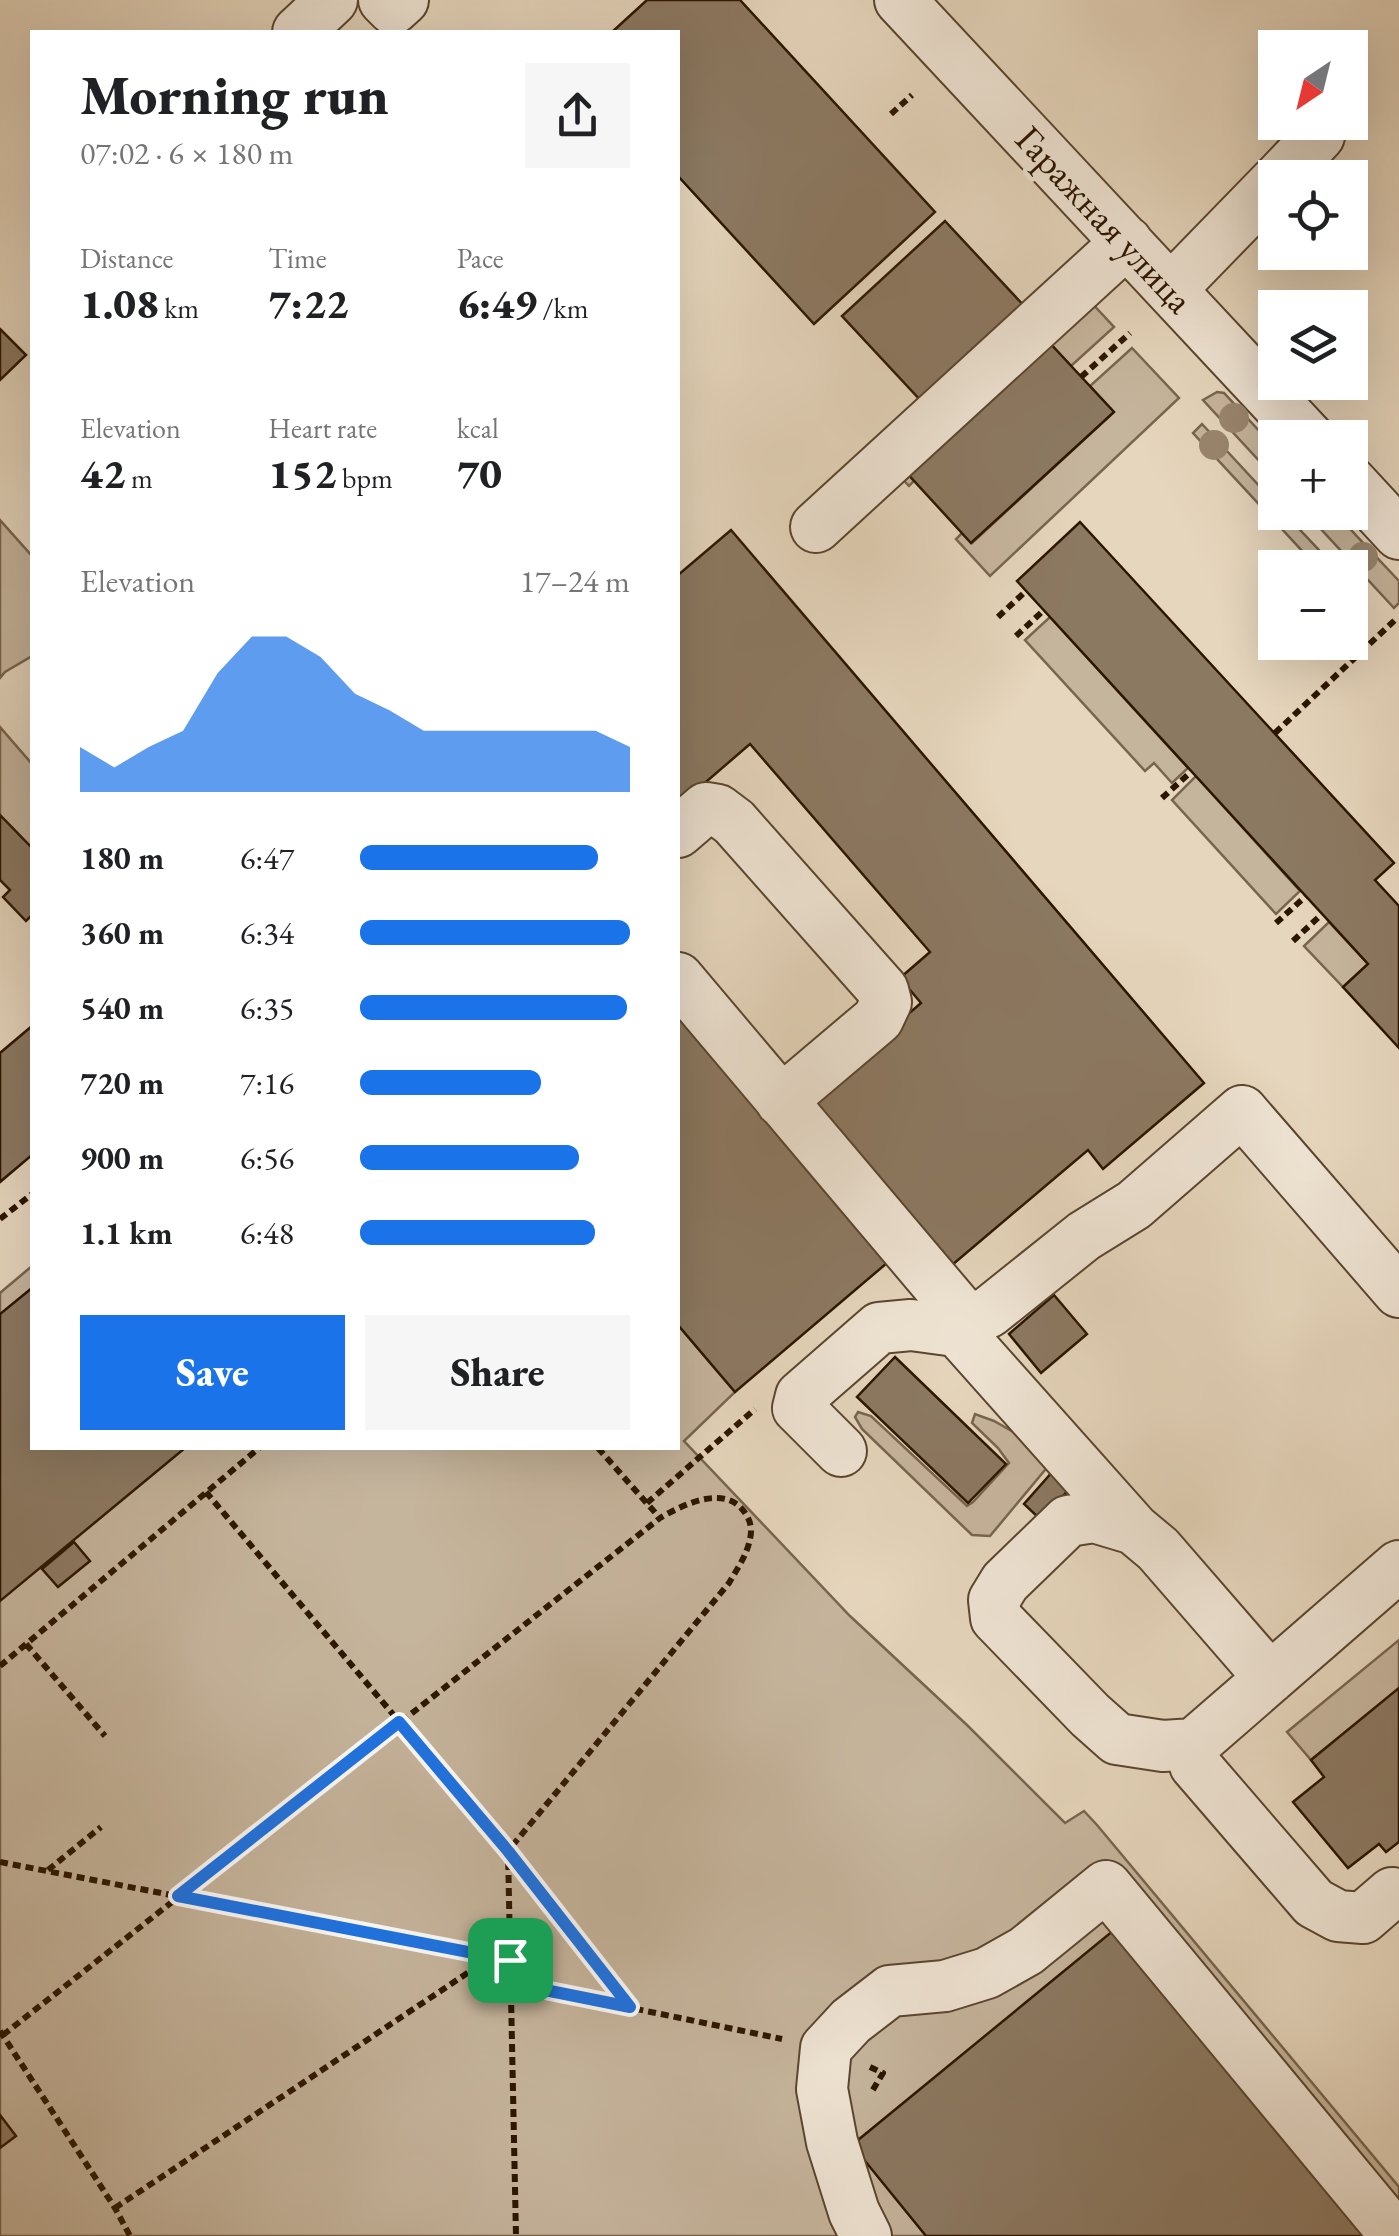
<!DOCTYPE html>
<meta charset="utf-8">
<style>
:root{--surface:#fff;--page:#f6f6f6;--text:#202124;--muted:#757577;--accent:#1a73e8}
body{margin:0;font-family:"EB Garamond",serif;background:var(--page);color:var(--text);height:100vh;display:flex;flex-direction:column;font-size:38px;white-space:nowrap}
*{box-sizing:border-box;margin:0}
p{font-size:32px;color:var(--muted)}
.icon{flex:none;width:55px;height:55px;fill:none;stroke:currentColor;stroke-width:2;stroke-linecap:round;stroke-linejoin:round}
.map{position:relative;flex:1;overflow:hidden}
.panel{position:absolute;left:30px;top:30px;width:650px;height:1420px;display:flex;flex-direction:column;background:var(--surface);border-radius:0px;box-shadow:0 10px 40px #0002}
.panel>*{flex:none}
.needle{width:65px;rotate:215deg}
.fabs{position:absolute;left:1258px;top:30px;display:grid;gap:20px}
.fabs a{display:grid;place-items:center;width:110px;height:110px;border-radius:0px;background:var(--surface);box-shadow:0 10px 40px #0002;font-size:50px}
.pin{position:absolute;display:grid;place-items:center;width:85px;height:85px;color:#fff;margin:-42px;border-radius:20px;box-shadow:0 5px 15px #0006}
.round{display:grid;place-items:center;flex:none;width:105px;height:105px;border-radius:0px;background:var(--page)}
.overview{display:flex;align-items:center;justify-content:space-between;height:170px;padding:0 50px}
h1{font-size:55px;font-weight:800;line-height:75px}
.metrics{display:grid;grid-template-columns:repeat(3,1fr);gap:15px;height:170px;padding:10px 50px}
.metrics div{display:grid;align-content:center}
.metrics b{font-size:42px;font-weight:800}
.metrics small{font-size:28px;font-weight:400}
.metrics p{font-size:28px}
.chart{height:280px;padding:20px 50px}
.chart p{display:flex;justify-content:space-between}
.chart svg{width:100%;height:180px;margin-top:10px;fill:var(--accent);opacity:.7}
.action{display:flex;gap:20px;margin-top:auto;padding:20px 50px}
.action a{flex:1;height:115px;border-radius:0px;background:var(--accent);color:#fff;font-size:40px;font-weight:800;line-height:115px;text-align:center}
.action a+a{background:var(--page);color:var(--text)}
ul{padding:0 50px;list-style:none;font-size:32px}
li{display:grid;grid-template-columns:160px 120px 1fr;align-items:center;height:75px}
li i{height:25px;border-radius:12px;background:var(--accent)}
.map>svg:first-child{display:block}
.green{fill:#c6b59d;stroke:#78654e;stroke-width:2.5}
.building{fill:#8c7962;stroke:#2b1500;stroke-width:2.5}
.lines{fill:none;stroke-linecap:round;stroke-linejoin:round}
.minor-casing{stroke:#5a452f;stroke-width:54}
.path{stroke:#2b1500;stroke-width:6;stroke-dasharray:8 5;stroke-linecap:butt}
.minor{stroke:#efe4d4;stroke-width:50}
.tree{fill:#99866f}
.route-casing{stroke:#fff;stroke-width:20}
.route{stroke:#1a73e8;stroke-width:12}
.labels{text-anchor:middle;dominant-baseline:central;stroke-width:9;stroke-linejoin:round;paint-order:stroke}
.street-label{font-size:38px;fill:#2b1500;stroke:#efe4d4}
</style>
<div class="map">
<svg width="1399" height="2236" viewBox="0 0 1399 2236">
<rect width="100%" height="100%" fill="#e6d6bd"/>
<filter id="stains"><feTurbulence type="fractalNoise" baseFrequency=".002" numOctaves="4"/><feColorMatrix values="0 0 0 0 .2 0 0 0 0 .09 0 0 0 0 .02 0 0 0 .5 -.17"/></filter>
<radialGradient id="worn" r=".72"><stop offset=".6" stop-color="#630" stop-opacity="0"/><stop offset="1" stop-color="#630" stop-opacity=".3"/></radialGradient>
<path class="green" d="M1088 299 1114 327 1071 366 1048 341 909 486 897 473Z
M1132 348 1179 398 990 576 956 539 962 533 972 543 1113 413 1090 386Z
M1217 392 1224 393 1275 448V478L1203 400Z
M1202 424 1275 503V512L1284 513 1335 567H1317L1193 433Z
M1306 513H1335L1399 581V603L1394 608Z
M0 520 32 556V656L5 672 0 678Z
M1050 617 1188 768 1172 783 1154 763 1145 771 1025 640Z
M0 727 32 764V848L0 815Z
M1196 776 1300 891 1276 914 1172 800Z
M1329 922 1368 964 1343 987 1304 946Z
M32 1266V1448H678V1325L735 1392 684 1441 850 1616 967 1725 1065 1823 1084 1811 1097 1825 1399 2187V2236H0V1293Z
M858 1412 871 1416 967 1506 973 1502 1009 1463 998 1448 972 1423 975 1414 994 1421 1047 1451 1050 1464 990 1536 972 1535 862 1429 855 1417Z
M1399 1640V1688L1311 1760 1287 1732Z"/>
<path class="building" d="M647 0H740L935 212 814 324 678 176V32H612Z
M945 221 1026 308 923 403 842 316Z
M0 329 26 355 0 380Z
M1047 340 1114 412 971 543 905 471Z
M1080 522 1394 863 1375 880 1399 906V1048L1343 987 1368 964 1017 581Z
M731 530 1204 1083 1103 1169 1088 1150 945 1271 803 1105 921 1003 900 978 930 952 750 744 678 806V575Z
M0 815 32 848V915L26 921 3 897 10 890 0 880Z
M678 999 894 1257 735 1392 678 1325Z
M32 1026V1155L0 1182V1053Z
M32 1288V1448H185L0 1601V1314Z
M1054 1295 1087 1334 1041 1373 1009 1334Z
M895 1357 1006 1464 968 1503 857 1397Z
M1054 1470 1072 1486 1041 1520 1024 1504Z
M74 1542 90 1561 58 1587 42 1569Z
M1399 1688V1842L1386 1852 1379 1844 1348 1868 1293 1802 1324 1777 1311 1760Z
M1114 1930 1366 2236H926L852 2145Z
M0 2115 16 2136 0 2148Z"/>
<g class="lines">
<g class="minor-casing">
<path id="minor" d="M384 0 393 9 403 0
M900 0 1309 438
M298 32 332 0
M1279 178 1319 136
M1171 289 1275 182
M1350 481 1399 534
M816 527 1127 242
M678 832 706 808 718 810 734 822 883 990 886 1002 878 1019 781 1101
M678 978 968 1321
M954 1327 1134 1529
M841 1451 798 1408 801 1396 879 1328 911 1325 948 1330 989 1312 1084 1236 1134 1205 1242 1111 1399 1292
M1194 1744 1163 1746 1117 1739 1090 1715 996 1618 994 1600 1005 1582 1068 1521 1094 1517 1134 1529 1158 1549 1270 1678
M1392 1893 1363 1918 1338 1916 1314 1903 1195 1765 1194 1744 1399 1566
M866 2236 854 2212 832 2142 822 2089 826 2048 851 2021 890 1991 945 1986 987 1973 1026 1951 1106 1886 1396 2236"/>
</g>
<path class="path" d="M891 114 912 95
M1081 377 1130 333
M998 617 1026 591
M1016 636 1044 610
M1275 733 1395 620
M1162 798 1192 771
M1276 923 1306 896
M1293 941 1322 914
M0 1219 32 1194
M598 1448 660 1518
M206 1492 508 1851 630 2007
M647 1503 755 1409
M26 1644 105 1736
M0 1666 259 1448
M0 1862 509 1960
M48 1870 101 1827
M0 2031 115 2208 130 2236
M3 2035 660 1518C684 1504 728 1482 747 1516 751 1523 752 1531 750 1539 747 1555 737 1569 729 1583L508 1851 516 2236
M870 2067 883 2073 871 2093
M115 2208 472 1970C488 1970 497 1974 510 1983L782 2039"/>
<use href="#minor" class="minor"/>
</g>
<g class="tree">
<circle cx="1234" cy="418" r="15"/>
<circle cx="1214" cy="445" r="15"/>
<circle cx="1363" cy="557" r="15"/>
</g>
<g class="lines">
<g class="route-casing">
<path id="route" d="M399 1722 508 1851 630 2007 510 1983V1960L178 1896Z"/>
</g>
<use href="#route" class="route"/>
</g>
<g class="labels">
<g class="street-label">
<text transform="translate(1105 219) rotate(47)">Гаражная улица</text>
</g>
</g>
<rect width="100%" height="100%" filter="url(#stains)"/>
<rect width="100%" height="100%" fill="url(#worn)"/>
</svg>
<div class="fabs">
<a><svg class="needle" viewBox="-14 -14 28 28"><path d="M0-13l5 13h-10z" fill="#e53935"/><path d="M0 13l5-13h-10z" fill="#757577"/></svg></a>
<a><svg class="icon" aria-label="locate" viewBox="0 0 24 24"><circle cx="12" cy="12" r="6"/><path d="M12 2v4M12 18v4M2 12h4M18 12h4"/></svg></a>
<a><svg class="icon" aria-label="layers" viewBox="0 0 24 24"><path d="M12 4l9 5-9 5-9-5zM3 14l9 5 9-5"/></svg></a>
<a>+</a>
<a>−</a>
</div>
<div class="pin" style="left:510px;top:1960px;background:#1e9e55"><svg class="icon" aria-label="arrive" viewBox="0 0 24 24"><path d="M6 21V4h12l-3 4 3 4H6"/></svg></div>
<section class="panel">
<div class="overview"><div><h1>Morning run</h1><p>07:02 · 6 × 180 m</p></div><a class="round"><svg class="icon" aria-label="share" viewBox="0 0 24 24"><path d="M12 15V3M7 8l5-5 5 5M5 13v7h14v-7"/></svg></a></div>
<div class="metrics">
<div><p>Distance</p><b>1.08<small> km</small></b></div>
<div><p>Time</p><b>7:22</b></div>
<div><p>Pace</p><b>6:49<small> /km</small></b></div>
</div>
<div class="metrics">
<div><p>Elevation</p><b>42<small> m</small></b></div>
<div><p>Heart rate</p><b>152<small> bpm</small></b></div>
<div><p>kcal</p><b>70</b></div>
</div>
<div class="chart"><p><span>Elevation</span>17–24 m</p>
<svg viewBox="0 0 160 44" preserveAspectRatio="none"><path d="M0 44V33L10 38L20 33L30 29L40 15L50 6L60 6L70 11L80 20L90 24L100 29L110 29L120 29L130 29L140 29L150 29L160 33V44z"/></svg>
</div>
<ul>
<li><b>180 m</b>6:47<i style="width:88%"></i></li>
<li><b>360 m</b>6:34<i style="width:100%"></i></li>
<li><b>540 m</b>6:35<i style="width:99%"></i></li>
<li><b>720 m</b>7:16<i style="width:67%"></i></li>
<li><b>900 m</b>6:56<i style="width:81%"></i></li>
<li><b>1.1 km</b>6:48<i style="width:87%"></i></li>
</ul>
<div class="action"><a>Save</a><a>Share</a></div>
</section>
</div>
